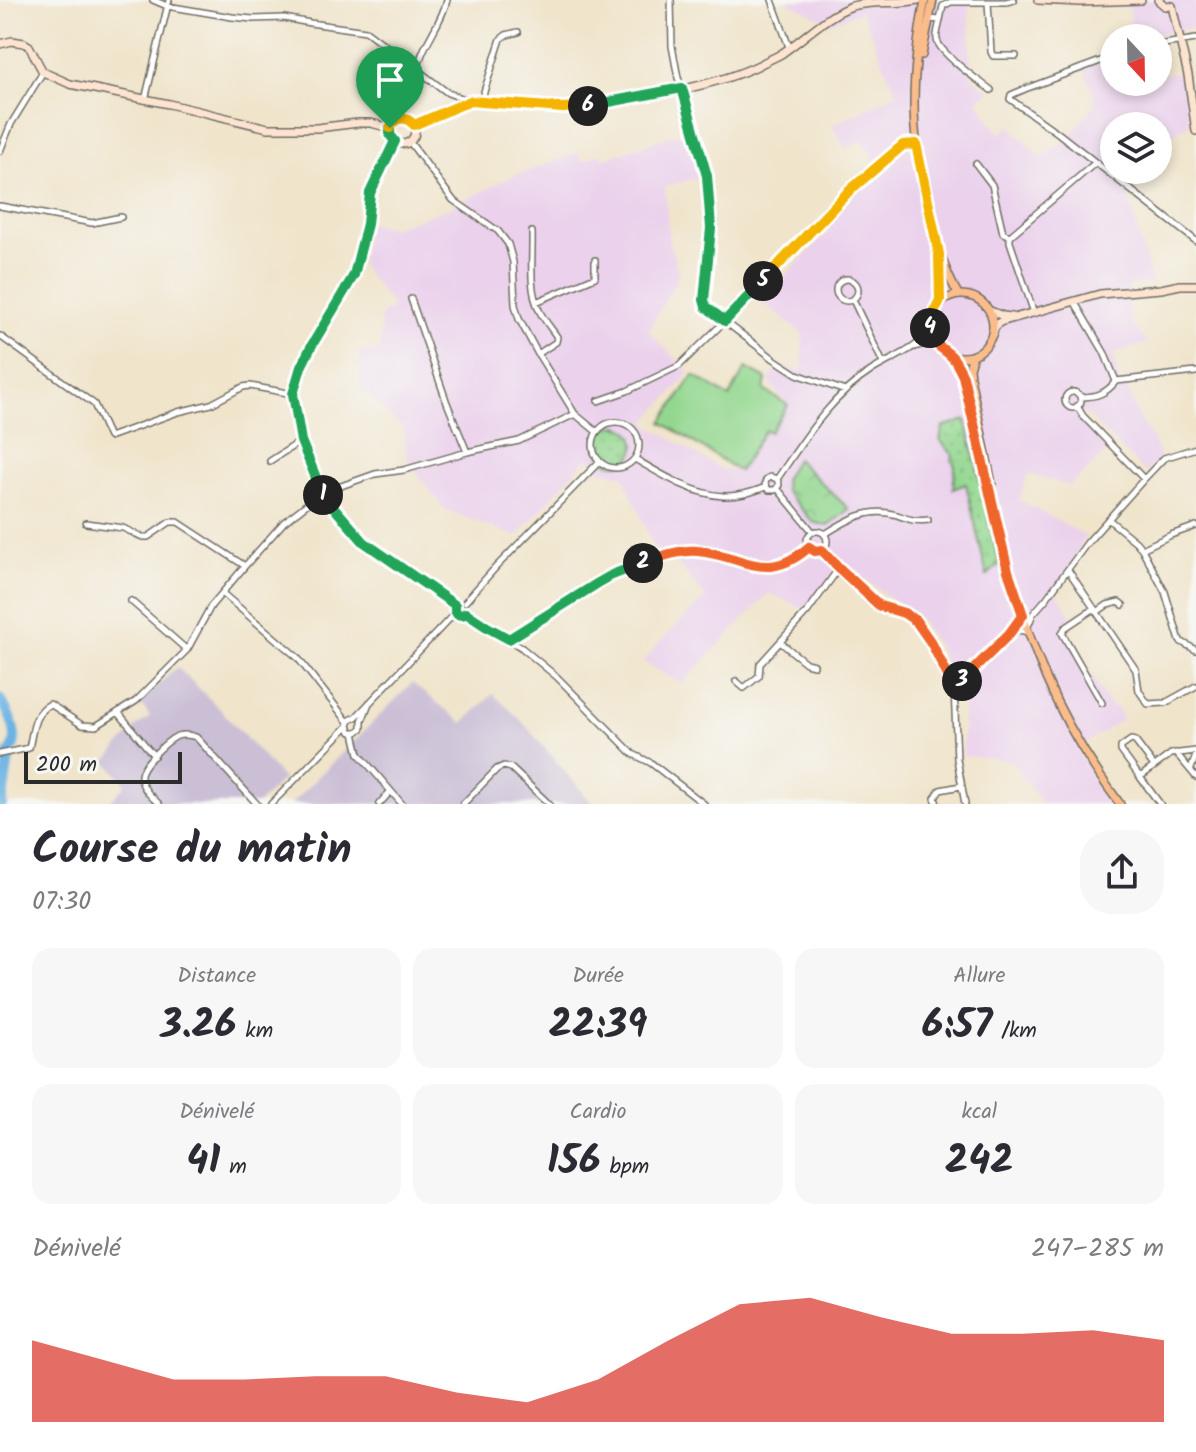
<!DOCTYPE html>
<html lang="fr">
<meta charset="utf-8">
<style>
:root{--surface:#fff;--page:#f7f7f7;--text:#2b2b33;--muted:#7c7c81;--accent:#d93025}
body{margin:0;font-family:Kalam,sans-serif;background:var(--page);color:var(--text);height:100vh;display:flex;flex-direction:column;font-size:30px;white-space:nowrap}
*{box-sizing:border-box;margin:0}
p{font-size:26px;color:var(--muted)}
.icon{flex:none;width:44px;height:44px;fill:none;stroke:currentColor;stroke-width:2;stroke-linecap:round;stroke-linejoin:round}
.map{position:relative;height:804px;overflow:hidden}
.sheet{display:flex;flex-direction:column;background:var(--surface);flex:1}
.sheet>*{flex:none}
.needle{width:52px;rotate:158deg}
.tools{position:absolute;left:1100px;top:24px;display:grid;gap:16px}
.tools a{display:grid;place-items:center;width:72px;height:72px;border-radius:50%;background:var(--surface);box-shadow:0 4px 12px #0003;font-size:40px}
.scale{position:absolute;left:24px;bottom:20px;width:158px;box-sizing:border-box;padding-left:8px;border:4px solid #2b2b2b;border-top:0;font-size:22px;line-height:28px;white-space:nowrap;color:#2b2b2b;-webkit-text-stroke:6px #f6f6f2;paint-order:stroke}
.pin{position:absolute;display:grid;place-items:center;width:68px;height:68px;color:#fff;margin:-82px -34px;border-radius:50% 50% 50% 0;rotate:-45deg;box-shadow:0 0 8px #0007}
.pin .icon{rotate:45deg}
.km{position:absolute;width:40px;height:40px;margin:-20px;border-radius:50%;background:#222;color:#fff;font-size:22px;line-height:40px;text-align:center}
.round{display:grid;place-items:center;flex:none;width:84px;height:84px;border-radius:32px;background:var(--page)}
.headline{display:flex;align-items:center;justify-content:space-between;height:136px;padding:0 32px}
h1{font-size:44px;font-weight:600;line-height:60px}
.metrics{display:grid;grid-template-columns:repeat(3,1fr);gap:12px;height:136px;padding:8px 32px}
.metrics div{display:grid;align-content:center;border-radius:20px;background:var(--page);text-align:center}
.metrics b{font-size:40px;font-weight:600}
.metrics small{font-size:22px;font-weight:400}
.metrics p{font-size:22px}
.chart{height:224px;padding:16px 32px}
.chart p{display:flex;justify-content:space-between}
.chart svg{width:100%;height:144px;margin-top:8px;fill:var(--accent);opacity:.7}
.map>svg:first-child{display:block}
.built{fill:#ebd1ec}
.industrial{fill:#cbbfd6}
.grass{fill:url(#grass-dots);stroke:#5f815d;stroke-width:2}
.park{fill:url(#park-crowns);stroke:#5f815d;stroke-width:2}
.pitch{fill:#93d78f;stroke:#5f815d;stroke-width:2}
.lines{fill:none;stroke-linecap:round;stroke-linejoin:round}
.river{stroke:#6ab3e2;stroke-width:10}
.street-casing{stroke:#706c63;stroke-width:8}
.secondary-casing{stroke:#706c63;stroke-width:10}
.primary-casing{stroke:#706c63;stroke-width:10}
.street{stroke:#fff;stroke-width:5}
.secondary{stroke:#fde4d1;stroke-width:7}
.primary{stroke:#fabc8b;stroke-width:7}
.split-1-casing{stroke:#fff;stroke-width:16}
.split-2-casing{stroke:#fff;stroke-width:16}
.split-3-casing{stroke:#fff;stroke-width:16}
.split-4-casing{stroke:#fff;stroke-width:16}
.split-5-casing{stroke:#fff;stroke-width:16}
.split-6-casing{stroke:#fff;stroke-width:16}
.split-7-casing{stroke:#fff;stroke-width:16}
.split-1{stroke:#22a559;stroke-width:10}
.split-2{stroke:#22a559;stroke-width:10}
.split-3{stroke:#f0652b;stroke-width:10}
.split-4{stroke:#f0652b;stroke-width:10}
.split-5{stroke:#f5b400;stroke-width:10}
.split-6{stroke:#22a559;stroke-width:10}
.split-7{stroke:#f5b400;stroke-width:10}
</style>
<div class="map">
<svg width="1196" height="804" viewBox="0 0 1196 804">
<defs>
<pattern id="grass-dots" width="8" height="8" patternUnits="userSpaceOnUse" patternTransform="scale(2)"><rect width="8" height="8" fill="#93d78f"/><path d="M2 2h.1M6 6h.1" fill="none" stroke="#7fb97c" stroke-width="1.8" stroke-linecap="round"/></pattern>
<pattern id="park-crowns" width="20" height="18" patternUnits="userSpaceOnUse" patternTransform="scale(2)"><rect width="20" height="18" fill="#93d78f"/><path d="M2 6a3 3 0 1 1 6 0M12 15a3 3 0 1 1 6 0" fill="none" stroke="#7fb97c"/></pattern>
</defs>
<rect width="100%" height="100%" fill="#f6f6f2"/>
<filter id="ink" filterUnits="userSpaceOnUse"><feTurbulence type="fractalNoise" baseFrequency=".0125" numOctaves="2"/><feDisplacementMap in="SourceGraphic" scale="16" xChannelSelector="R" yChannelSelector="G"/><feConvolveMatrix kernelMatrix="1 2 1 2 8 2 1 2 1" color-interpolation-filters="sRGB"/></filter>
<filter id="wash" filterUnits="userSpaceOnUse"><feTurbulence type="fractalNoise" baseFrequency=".006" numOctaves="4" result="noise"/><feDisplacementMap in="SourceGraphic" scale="32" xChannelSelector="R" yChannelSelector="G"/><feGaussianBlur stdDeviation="1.8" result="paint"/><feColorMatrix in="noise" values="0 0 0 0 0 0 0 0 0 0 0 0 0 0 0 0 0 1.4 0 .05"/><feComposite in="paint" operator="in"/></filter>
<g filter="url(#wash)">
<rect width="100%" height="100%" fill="#f0e4ca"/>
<path class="built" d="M784 0H1000L969 5 971 76 990 91 977 100 1000 134 1010 126 1041 158 1068 139 1095 104 1094 93 1083 68 1114 57V82H1158V74L1184 73 1189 124 1158 145V126H1114V167L1111 168 1127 192 1152 283 1129 285 1127 297 1132 325 1148 343 1113 354 1120 384 1124 379 1139 419 1152 438 1160 457 1146 473 1085 413 1080 418 1110 449 1070 486 1028 474 1019 500 1086 536 1056 592 1073 618 1067 633 1110 706 1117 708 1122 720 1087 742 1078 752 1108 804H1042L1011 761 1005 759 963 756V688L952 677 936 643 915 613 903 608 843 562 804 609 769 593 682 684 643 662 659 643 706 597 676 561 657 554 623 475 600 470 588 457 517 537 445 510 408 462 402 427 361 388 360 353 380 350 381 315 393 307 360 264 368 223 392 228 447 209 510 177 578 153 582 161 601 153 604 159 690 129 703 176 665 187 669 241 679 275 648 331 690 373 645 423 721 469 739 471 765 430 787 405 768 380 781 366 802 372 803 334 760 301 827 233 836 213 881 167 861 140 846 149 832 125 897 94 861 11 831 23Z
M1087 0H1196V27L1155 35 1153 31 1130 38V7L1103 8Z"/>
<path class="industrial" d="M177 667 219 708 283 779 258 804H108L126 784 106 761 136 727 150 717 140 702Z
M412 683 463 723 493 694 520 719 593 804H291Z"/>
<path class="grass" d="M966 420 999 564 987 576 966 484 953 489 955 466 952 460 953 455 940 440 943 427Z
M597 445a19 19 0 1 1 38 0a19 19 0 1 1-38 0Z"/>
<path class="park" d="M796 459 849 509 828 526 813 522 785 491 784 480Z"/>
<path class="pitch" d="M746 368 766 379 764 390 788 405 770 432 765 430 739 471 662 422 694 375 729 397Z"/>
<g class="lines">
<path class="river" d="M0 699C9 713 22 737 10 752L2 804"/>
</g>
</g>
<g filter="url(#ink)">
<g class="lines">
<g class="street-casing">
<path id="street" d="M153 0 167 6 232 17 253 19 284 18 310 23 366 31 448 93 470 101
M671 0 672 46 678 78 687 99 707 176 711 228 704 300 706 307 774 359 797 374 845 391
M772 0 789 47
M988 2 991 52 993 56H1016
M929 19 940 20 943 6 951 2H1006L1014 0
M940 20C939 26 936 34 937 40 940 54 979 81 991 90
M1158 45 1196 39
M1114 56 1025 89 1011 95 1010 99 1058 133 1196 241
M418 71C419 48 441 26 447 0
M145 100 169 0
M481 101 501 39 506 35 518 32
M395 141 370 193 367 224 354 275 312 345 301 367 293 394 295 411 301 441 321 493 364 542 455 605
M409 141 453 200 498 231 508 244 513 262 515 305 519 319 538 354 575 414 597 432
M0 151 11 124 43 72
M976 164 992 185 1003 233 1010 236
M0 206 92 223 121 217
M532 232C533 256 528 287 539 310 543 319 551 328 557 337L556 342 538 354
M836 290a11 11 0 1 1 22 0a11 11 0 1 1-22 0Z
M411 299 447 403 467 452
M853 300 883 363
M1074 301 1104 352 1116 381C1106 394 1096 397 1080 397
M536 302 595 277V260
M1034 313 1010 242V236L1095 163
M0 336 94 404 109 437 178 412 211 404 243 387 250 386 293 394
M915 347C924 343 932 344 940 349
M1116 381 1196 372
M1065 400a8 8 0 1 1 16 0a8 8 0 1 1-16 0Z
M598 401 627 391 679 366 725 321 849 191 903 145 916 144
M1077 406 1083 416 1144 479
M593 445a23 23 0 1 1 46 0a23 23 0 1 1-46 0Z
M635 459C661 474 692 494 723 496 738 497 752 492 766 487L769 490H775L779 485 777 479C804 440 830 397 871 371 887 360 924 347 930 328
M270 461 301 441
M766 487C764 482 766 478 771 477L777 479
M777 488 812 531
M1108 519 1136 542 1142 549 1171 535 1196 526
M86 523 123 528 142 537H148L170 522H178L245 566
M807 541a10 10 0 1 1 20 0a10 10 0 1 1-20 0Z
M825 534C847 520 870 506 897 515 908 519 915 522 928 520
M1142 549 1165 592 1180 641 1196 650
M822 550 839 568 880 606 904 613 916 621 932 644 954 688 957 759 965 804
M1068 570 1136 670 1139 691 1148 704 1165 703 1196 686
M222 593 297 657 348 722
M131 601 187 650
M465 602 496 567 599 462
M1095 608 1065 628 1062 633 1102 703
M456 612 460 615 466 613 522 648 557 677 633 754 651 763 704 804
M1097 612 1107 605 1119 602 1123 605
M1028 626 1033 614 1046 599 1087 543 1144 479 1164 458 1196 448
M1010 634 1018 630 1029 632
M509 639C542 618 574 595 609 577 622 570 636 566 650 561 663 556 678 551 692 550 740 548 761 589 809 547
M780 642 806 663 814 665
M736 681 744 688 759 676 760 664 808 611 839 568
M954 688 1009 634 1022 616
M369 703 362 721V728L357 732H351L348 726 350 720 356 717 456 612
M118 712 154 756
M354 733 359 754 402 804
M1176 753 1196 777
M0 754 29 748C33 731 33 713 50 704L82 725 96 726 136 701 187 650 211 606 245 566 284 522 321 493 375 474 404 470 467 452 519 441 575 414
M1154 766 1135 741 1131 740 1121 747V751L1140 777 1171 754 1196 751
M1191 769 1196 755
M1140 777 1160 804
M159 804C152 797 142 789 141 778 139 766 167 741 177 736 184 734 190 735 196 737L257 804
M271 804 348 726
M379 804 390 792
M463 804 497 769 504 766 511 768 549 804
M937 804 935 798 940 790 961 786"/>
</g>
<g class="secondary-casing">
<path id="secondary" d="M1038 0 1080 2 1141 0
M1158 0 1165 6H1172
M1172 6 1188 75 1196 131
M0 44 12 41 24 43 29 46 43 72 70 84 169 104 268 128H317L358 123H371L390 128
M389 131a13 13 0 1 1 26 0a13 13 0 1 1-26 0Z
M414 125 470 101 563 108 580 107C635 98 710 89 759 65 766 61 774 58 781 54 805 38 825 16 852 6 876 0 896 5 918 0
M990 311 1003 316 1012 317
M992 335 995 327 1000 322 1100 294 1161 289 1180 285H1196"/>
</g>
<g class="primary-casing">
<path id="primary" d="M925 0C916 47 910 99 917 147 920 167 925 188 929 208 936 239 942 267 958 294
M922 55 933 0
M931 326a31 31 0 1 1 62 0a31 31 0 1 1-62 0Z
M939 304 940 265
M973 355 969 368 970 377 992 484
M951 356 960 368 965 384C987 483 1007 585 1046 678 1065 723 1091 765 1120 804"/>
</g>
<use href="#street" class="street"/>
<use href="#secondary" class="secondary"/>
<use href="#primary" class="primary"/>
</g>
</g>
<g class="lines" filter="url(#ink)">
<g class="split-1-casing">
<path id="split-1" d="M323 495 301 441 293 394 301 367 312 345 354 275 367 224 370 193 395 141 390 135V128"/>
</g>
<g class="split-2-casing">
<path id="split-2" d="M323 495 364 542 455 605V610L457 614 462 615 466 613 487 627 509 639 598 583 612 575 643 563"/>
</g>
<g class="split-3-casing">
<path id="split-3" d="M643 563C660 557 680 549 698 551 744 555 766 585 809 547L815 551 822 550 839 568 880 606 904 613 916 621 932 644 954 688 962 681"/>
</g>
<g class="split-4-casing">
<path id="split-4" d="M930 328C934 349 941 345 953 358 957 363 960 370 963 376L1008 571 1023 615 1009 634 962 681"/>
</g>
<g class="split-5-casing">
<path id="split-5" d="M763 281 849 191 903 145 916 144 939 254 940 300 931 319 930 328"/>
</g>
<g class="split-6-casing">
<path id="split-6" d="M588 106 682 88 707 176 711 228 704 300 706 307 725 321 763 281"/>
</g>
<g class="split-7-casing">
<path id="split-7" d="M390 128C395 116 406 116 414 125L470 101 563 108 588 106"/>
</g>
<use href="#split-1" class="split-1"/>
<use href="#split-2" class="split-2"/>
<use href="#split-3" class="split-3"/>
<use href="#split-4" class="split-4"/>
<use href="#split-5" class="split-5"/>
<use href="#split-6" class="split-6"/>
<use href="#split-7" class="split-7"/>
</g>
</svg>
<div class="tools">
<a><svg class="needle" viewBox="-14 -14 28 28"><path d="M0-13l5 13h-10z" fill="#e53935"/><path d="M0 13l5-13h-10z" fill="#7c7c81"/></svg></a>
<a><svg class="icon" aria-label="layers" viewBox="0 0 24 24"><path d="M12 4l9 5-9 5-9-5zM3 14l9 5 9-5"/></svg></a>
</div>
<div class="scale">200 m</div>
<div class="pin" style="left:390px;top:128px;background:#1e9e55"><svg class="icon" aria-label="arrive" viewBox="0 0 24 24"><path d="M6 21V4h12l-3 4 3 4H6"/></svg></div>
<b class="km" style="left:323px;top:495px">1</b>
<b class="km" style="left:643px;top:563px">2</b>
<b class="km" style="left:962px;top:681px">3</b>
<b class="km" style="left:930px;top:328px">4</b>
<b class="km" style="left:763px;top:281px">5</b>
<b class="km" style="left:588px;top:106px">6</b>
</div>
<section class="sheet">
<div class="headline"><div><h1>Course du matin</h1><p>07:30</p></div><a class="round"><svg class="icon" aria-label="share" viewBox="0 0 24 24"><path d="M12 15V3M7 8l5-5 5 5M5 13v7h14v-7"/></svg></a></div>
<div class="metrics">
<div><p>Distance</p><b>3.26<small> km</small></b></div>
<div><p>Durée</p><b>22:39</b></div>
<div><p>Allure</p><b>6:57<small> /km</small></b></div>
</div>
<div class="metrics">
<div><p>Dénivelé</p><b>41<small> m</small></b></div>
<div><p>Cardio</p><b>156<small> bpm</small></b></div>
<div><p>kcal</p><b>242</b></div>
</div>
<div class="chart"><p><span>Dénivelé</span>247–285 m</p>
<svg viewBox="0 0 160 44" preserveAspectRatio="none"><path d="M0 44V19L10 25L20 31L30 31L40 30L50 30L60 35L70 38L80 31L90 19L100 8L110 6L120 12L130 17L140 17L150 16L160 19V44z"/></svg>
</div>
</section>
